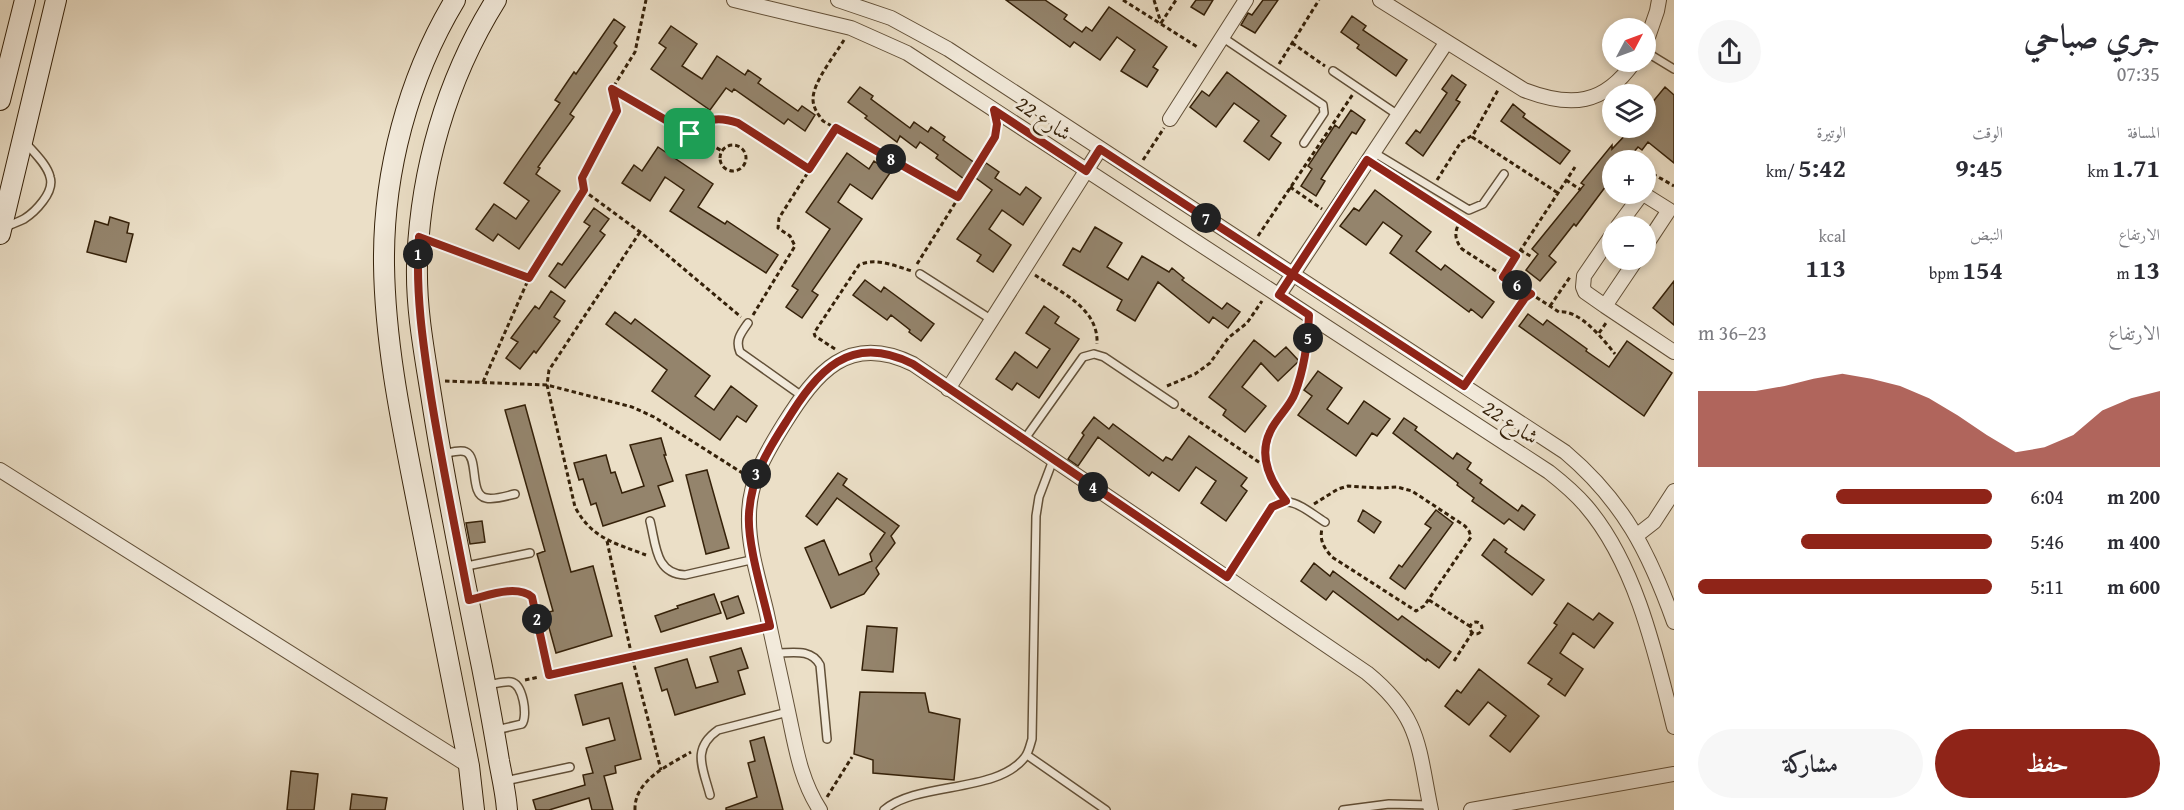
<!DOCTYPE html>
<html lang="ar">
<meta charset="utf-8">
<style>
:root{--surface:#fff;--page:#f7f7f7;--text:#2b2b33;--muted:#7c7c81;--accent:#8f2418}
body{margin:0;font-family:"Gentium Book Plus",Amiri,serif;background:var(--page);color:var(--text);direction:rtl;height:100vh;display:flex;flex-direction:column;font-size:22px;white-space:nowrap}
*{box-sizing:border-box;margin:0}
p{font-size:20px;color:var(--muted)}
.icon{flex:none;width:33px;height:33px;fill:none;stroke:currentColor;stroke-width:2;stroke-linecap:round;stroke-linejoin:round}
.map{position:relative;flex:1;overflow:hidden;direction:ltr}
.sheet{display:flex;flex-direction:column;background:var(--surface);width:510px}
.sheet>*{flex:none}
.needle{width:39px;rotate:49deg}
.tools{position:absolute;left:1602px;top:18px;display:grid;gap:12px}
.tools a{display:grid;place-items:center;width:54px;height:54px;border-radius:50%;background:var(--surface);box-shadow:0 3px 9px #0003;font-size:30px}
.pin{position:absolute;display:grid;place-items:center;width:51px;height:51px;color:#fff;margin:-26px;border-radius:12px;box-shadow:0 3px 9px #0006}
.km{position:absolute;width:30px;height:30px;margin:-15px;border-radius:50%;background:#222;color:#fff;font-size:16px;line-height:30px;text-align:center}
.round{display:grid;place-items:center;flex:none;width:63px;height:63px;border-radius:32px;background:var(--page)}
.summary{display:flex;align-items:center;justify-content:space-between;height:102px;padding:0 24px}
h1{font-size:33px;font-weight:700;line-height:45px}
.stats{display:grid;grid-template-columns:repeat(3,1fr);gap:9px;height:102px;padding:6px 24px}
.stats div{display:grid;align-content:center}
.stats b{font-size:26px;font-weight:700}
.stats small{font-size:16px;font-weight:400}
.stats p{font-size:16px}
.chart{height:168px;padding:12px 24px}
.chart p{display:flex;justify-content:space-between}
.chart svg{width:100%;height:108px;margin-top:6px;fill:var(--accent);opacity:.7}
.action{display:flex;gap:12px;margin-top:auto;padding:12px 24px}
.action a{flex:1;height:69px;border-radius:36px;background:var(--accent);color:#fff;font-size:24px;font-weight:700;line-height:69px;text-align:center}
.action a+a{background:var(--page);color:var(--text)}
ul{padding:0 24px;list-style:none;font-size:20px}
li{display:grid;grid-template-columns:96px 72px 1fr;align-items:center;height:45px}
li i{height:15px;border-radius:8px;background:var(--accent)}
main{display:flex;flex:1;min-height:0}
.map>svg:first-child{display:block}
.building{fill:#94846c;stroke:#352109;stroke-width:1.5}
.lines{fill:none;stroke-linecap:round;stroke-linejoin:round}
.lane-casing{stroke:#625038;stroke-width:10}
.street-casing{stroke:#625038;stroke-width:16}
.secondary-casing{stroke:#352109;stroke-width:22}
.path{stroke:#352109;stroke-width:3;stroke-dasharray:4.5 3;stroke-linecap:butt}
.lane{stroke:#f2eadb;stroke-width:7}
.street{stroke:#f2eadb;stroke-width:14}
.secondary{stroke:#f2eadb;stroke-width:20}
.route-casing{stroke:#fff;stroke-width:12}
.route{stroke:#8f2418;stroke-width:8}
.labels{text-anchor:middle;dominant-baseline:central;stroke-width:6;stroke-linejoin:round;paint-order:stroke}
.street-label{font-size:21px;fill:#352109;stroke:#f2eadb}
</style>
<main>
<section class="sheet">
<div class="summary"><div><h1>جري صباحي</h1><p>07:35</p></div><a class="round"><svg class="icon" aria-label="share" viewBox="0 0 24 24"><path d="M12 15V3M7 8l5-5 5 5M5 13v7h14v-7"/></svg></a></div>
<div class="stats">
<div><p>المسافة</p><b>1.71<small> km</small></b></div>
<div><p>الوقت</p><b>9:45</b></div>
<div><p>الوتيرة</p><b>5:42<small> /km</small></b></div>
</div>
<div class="stats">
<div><p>الارتفاع</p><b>13<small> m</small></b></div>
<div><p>النبض</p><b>154<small> bpm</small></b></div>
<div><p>kcal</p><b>113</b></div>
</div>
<div class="chart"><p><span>الارتفاع</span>23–36 m</p>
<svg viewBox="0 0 160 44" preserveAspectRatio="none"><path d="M0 44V13L10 13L20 13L30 11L40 8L50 6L60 8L70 11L80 16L90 23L100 31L110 38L120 36L130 31L140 21L150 16L160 13V44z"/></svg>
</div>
<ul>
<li><b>200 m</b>6:04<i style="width:53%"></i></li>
<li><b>400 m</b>5:46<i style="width:65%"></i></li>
<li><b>600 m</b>5:11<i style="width:100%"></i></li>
</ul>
<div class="action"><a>حفظ</a><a>مشاركة</a></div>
</section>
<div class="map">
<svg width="1674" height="810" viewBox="0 0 1674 810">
<rect width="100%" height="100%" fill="#ebdfc7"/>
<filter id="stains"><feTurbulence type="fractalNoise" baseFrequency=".00333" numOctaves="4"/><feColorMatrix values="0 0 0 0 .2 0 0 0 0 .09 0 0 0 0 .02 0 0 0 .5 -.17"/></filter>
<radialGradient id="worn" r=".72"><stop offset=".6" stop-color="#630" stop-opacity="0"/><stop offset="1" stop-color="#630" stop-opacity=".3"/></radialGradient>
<path class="building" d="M1006 0H1045L1067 15 1064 19 1082 32 1086 27 1092 31 1109 7 1167 47 1153 67 1158 70 1147 87 1121 71 1135 50 1117 37 1100 60 1074 42 1070 47Z
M1196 0H1213L1204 15 1191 7Z
M1263 0H1278L1255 33 1241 25 1248 13 1252 15Z
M1352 16 1366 26 1363 30 1407 60 1396 76 1357 48 1359 45 1341 32Z
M614 19 625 27 614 43 617 46 570 114 574 117 538 167 540 168 536 174 560 191 519 249 498 234 493 241 476 229 494 204 516 219 529 201 504 183 560 103 555 100 574 72 576 74Z
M671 26 697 44 682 66 702 79 717 56 745 75 748 70 761 79 758 83 798 111 802 106 815 115 805 131 788 119 784 124 734 89 732 92 726 88 710 110 651 69 666 48 659 43Z
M1227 72 1286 116 1271 136 1281 143 1269 160 1244 141 1259 121 1234 103 1216 127 1190 107 1202 91 1209 96Z
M1452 75 1466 85 1456 100 1460 102 1423 156 1406 143 1416 130 1420 133 1447 93 1442 89Z
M860 87 873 96 871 99 910 128 914 122 928 132 931 127 945 137 943 140 982 168 986 163 999 172 995 178 1020 195 1026 187 1041 198 1023 225 1002 210 989 229 1011 245 993 272 977 261 981 255 957 239 992 190 973 176 968 182 936 158 938 155 920 142 916 148 900 136 897 142 865 118 867 116 848 102Z
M1665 87 1674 95V163L1648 142 1642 150 1638 147 1627 160H1612V178L1576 226 1574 224 1549 256 1556 262 1540 281 1526 270 1538 254 1532 249 1584 185 1581 183 1612 145V149L1632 128H1646V110Z
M1513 104 1525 114 1523 117 1570 151 1560 164 1501 121Z
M1351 110 1365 120 1356 134 1352 132 1321 179 1325 181 1316 196 1301 186 1312 169 1308 166 1335 125 1339 128Z
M658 147 713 184 698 207 725 224 727 221 778 255 766 273 670 211 684 190 665 177 650 201 622 183 634 165 642 171Z
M847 153 869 169 874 161 890 173 872 199 850 184 838 202 862 219 812 291 818 295 802 318 786 307 798 290 792 286 830 229 806 212Z
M1375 190 1431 232 1416 251 1441 270 1445 265 1494 302 1482 318 1471 309 1469 312 1390 253 1402 236 1383 222 1366 245 1340 226 1354 208 1359 211Z
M594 208 609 219 600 231 605 235 565 288 549 276 558 263 562 265 590 226 584 222Z
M110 217 129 223 127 233 133 234 126 262 87 252 95 221 108 225Z
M1095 227 1122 243 1107 267 1128 280 1142 256 1169 272 1172 268 1184 278 1182 280 1222 309 1227 303 1240 312 1228 328 1213 317 1209 323 1158 282 1135 321 1117 310 1122 300 1063 265 1073 248 1080 252Z
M865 280 881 292 884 287 934 324 921 341 909 332 910 330 891 315 887 320 853 295Z
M1674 281V325L1653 308Z
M551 291 565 301 554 317 560 321 536 353 534 351 520 369 506 358 518 342 511 338 535 306 539 309Z
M1044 306 1059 317 1055 323 1079 339 1039 398 1017 383 1012 390 996 379 1015 352 1037 368 1050 349 1026 333Z
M615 312 631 324 635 319 710 376 695 396 714 410 731 386 757 406 746 422 737 416 720 440 652 391 667 370 606 324Z
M1528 314 1543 325 1547 320 1587 349 1586 351 1609 367 1627 341 1672 373 1644 416 1519 326Z
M1254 340 1275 357 1286 347 1299 361 1278 381 1261 363 1242 387 1266 406 1245 432 1223 415 1226 410 1209 397Z
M1318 371 1342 388 1327 409 1348 424 1364 401 1390 419 1377 436 1372 433 1356 456 1298 415 1312 396 1304 390Z
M525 405 571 572 593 566 612 636 556 653 545 613 553 611 537 554 545 551 505 410Z
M1094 417 1109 429 1113 424 1163 461 1166 457 1172 460 1189 436 1247 478 1241 486 1247 491 1226 521 1201 503 1216 481 1196 467 1179 491 1152 472 1149 476 1098 437 1078 466 1068 459 1084 435 1082 433Z
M1404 418 1417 427 1415 430 1453 459 1457 453 1471 463 1467 469 1482 480 1480 483 1518 511 1522 505 1535 515 1524 530 1509 519 1504 524 1472 501 1474 498 1457 485 1458 483 1393 433Z
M661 438 666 455H664L673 481 658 486 665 506 603 526 596 503 591 505 583 479 579 480 574 463 606 455 611 473 615 472 622 493 644 486 630 445Z
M707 470 729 548 706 554 686 475Z
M838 473 847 479 843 485 899 526 891 536 895 543 876 568 879 574 864 594 831 608 805 548 824 540 839 575 872 561 870 554 885 533 837 498 817 525 806 516Z
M1363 510 1381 522 1374 533 1358 521Z
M1436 510 1453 523 1405 589 1390 578 1399 565 1402 567 1431 528 1425 524Z
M482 521 485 542 470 544 466 523Z
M1494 539 1507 549 1505 552 1544 580 1532 595 1482 555Z
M1314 563 1330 576 1333 571 1398 620 1402 616 1451 652 1439 668 1427 659 1426 661 1333 591 1326 600 1301 581Z
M714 594 721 613 661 632 655 616 678 608 677 606Z
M738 596 744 613 727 619 721 602Z
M1568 603 1593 620 1599 613 1613 623 1594 648 1573 633 1560 653 1583 669 1565 696 1548 684 1552 679 1528 663 1557 625 1554 623Z
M867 626 897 628 893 672 862 670Z
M741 648 748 668 738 671 745 694 675 715 667 689 662 691 655 668 687 659 696 688 718 682 710 657Z
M1479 669 1539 716 1510 752 1490 736 1506 716 1488 702 1469 725 1445 706 1457 690 1461 693Z
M622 683 641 759 615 766 616 773 604 776 613 810H592L589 798 549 810H536L533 800 585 785 583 775 593 773 586 748 615 740 609 718 583 725 575 695Z
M860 692 925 693 929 712 960 719 954 780 873 773V760L854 754Z
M764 737 783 810H726V808L757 797 748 763 755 761 750 741Z
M291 771 318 774 314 810H287Z
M352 794 387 798 385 810H350Z"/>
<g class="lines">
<g class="lane-casing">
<path id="lane" d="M1222 37 1323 105 1324 113 1304 143
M1646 52 1674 69
M1333 71 1398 115
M1373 152 1469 210 1483 204 1504 174
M6 227C12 224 18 222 24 219 35 212 55 192 50 177 47 164 33 152 25 142
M920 274 992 320
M748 323C741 333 735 340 740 352L802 396
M1024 440 1083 357 1094 354 1104 357 1174 404
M443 454C449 453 460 449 466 452 479 458 469 495 486 498 495 500 506 496 515 494
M650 521C656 544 655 574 685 575L755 559
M462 567 530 553
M1227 577 1272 507C1291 493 1308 512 1325 522
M471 599C489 596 516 584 532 597L549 675
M776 653C792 653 811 648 820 665L827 739
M487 685C495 684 504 681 511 682 523 684 528 716 522 724L496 730
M1027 755 1106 810
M505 781 570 767
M710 795C703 768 691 749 718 730L788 712
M884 810C918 781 997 794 1025 757 1029 752 1030 745 1032 739L1036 516 1039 497 1053 460
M1343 810 1389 804 1430 805"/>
</g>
<g class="street-casing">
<path id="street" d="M734 0 851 28 907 53 1549 472C1563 483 1575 493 1586 506 1636 564 1656 655 1674 727
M838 0 891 18 948 49 1565 452C1623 501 1649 552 1674 622
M1380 0 1524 90C1571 108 1604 105 1634 62
M1646 43 1657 11 1659 0
M1170 119 1246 0
M1618 226 1641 195H1645L1669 210 1646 245
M1612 235 1584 276 1583 287 1585 292 1605 306 1674 352
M1279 295 1446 43
M1605 306 1636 260
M948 389 1100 149
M0 470 469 766
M1636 536 1654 522 1674 491
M820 810C801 781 796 749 789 716 782 682 774 648 767 614 760 583 748 548 749 516 749 481 766 453 784 424 816 373 848 332 913 364L1367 673C1421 717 1418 747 1431 810
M1471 810 1674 774"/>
</g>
<g class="secondary-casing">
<path id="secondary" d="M455 0C408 78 383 173 384 264 385 347 403 430 419 512 436 596 452 681 469 766L474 810
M496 0C446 80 420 172 417 266 416 311 425 356 432 401 446 490 464 579 482 667 488 698 494 730 499 761 502 777 506 794 507 810
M0 100 25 0
M0 234 56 0"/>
</g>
<path class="path" d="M1123 0 1199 48
M1154 0 1161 23
M1161 23 1176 0
M844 40C835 55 813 82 813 99 813 108 818 114 823 121L958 197
M1292 43 1325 66
M1279 64 1319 0
M612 89 722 151
M690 134C704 118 718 116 738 123L809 169
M1472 137 1558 193
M720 158a13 13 0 1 1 26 0a13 13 0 1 1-26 0Z
M1143 160 1164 128
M1646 170 1674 186
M1437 180 1461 142 1473 135 1498 90
M1566 180 1581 190
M1290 187 1322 209
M583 190 640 232 741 317
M1432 202 1517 256
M1461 220C1454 231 1454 239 1462 249L1559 312C1579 309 1603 339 1615 354
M640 232 549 370 547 385 575 507C592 539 615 543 646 555
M1258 236 1353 94
M435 243 529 278
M1520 250 1532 257
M917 264 989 149 995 137 996 128
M1035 275C1060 292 1099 308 1097 344
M1503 277 1575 167
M1550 306 1570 277
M753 315 795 246 790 236 778 228 779 218 836 128
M1599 333 1606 323
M835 349 815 336 814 333 859 265C876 257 895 266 912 271
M1472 375 1525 298 1531 294
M445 381 547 385 632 407 654 417 744 474
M483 382 529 278 583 190 582 178 617 111 612 89 635 52 646 0
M1167 386 1195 374 1210 363 1228 338 1247 323 1262 301
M1181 409 1266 467
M1279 492C1266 476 1260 450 1270 431 1277 418 1288 408 1294 396 1302 380 1308 349 1309 332
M1314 504 1338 489 1348 486 1379 488 1397 487 1412 491 1465 526 1469 531 1471 537 1424 606 1416 611 1332 557C1325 549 1319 541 1322 529
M607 541 632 657 661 770
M1429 600 1471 627
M1470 628a6 6 0 1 1 12 0a6 6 0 1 1-12 0Z
M1454 661 1472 633
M558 673 756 629
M525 680 539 677
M827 797 852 757
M635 810C634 780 669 765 691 752"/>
<use href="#lane" class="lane"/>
<use href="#street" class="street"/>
<use href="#secondary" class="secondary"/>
</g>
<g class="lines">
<g class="route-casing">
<path id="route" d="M690 134 612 89 617 111 582 178 584 190 529 278 419 237C415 291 423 344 431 397 442 465 456 532 469 600 487 596 516 584 532 597L549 675 770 626C763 595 747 544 749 514 751 478 767 451 786 422 817 371 850 332 913 364L1227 577 1272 507 1286 501C1270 481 1258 457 1270 432 1276 418 1290 407 1295 393 1304 369 1308 341 1309 315L1279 295 1367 160 1516 256 1503 277 1531 294 1525 298 1464 386 1100 149 1086 171 994 110 997 124 995 137 958 197 836 128 809 169 738 123C718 116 704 118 690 134"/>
</g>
<use href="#route" class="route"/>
</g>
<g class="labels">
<g class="street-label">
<text transform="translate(1044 118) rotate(34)">شارع 22</text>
<text transform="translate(1511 422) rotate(33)">شارع 22</text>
</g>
</g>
<rect width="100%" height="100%" filter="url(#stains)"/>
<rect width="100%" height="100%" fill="url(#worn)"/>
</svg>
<div class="tools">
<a><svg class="needle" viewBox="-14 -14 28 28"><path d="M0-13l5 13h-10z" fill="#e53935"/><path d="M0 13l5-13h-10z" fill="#7c7c81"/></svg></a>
<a><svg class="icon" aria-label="layers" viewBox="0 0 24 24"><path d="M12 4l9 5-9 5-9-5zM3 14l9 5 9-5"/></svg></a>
<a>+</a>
<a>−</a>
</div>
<div class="pin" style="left:690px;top:134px;background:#1e9e55"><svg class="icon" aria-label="arrive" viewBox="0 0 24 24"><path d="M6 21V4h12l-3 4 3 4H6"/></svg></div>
<b class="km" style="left:418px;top:254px">1</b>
<b class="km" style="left:537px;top:619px">2</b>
<b class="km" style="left:756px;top:474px">3</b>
<b class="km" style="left:1093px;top:487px">4</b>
<b class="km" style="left:1308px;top:338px">5</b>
<b class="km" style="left:1517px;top:285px">6</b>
<b class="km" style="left:1206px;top:218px">7</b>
<b class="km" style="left:891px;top:159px">8</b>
</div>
</main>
